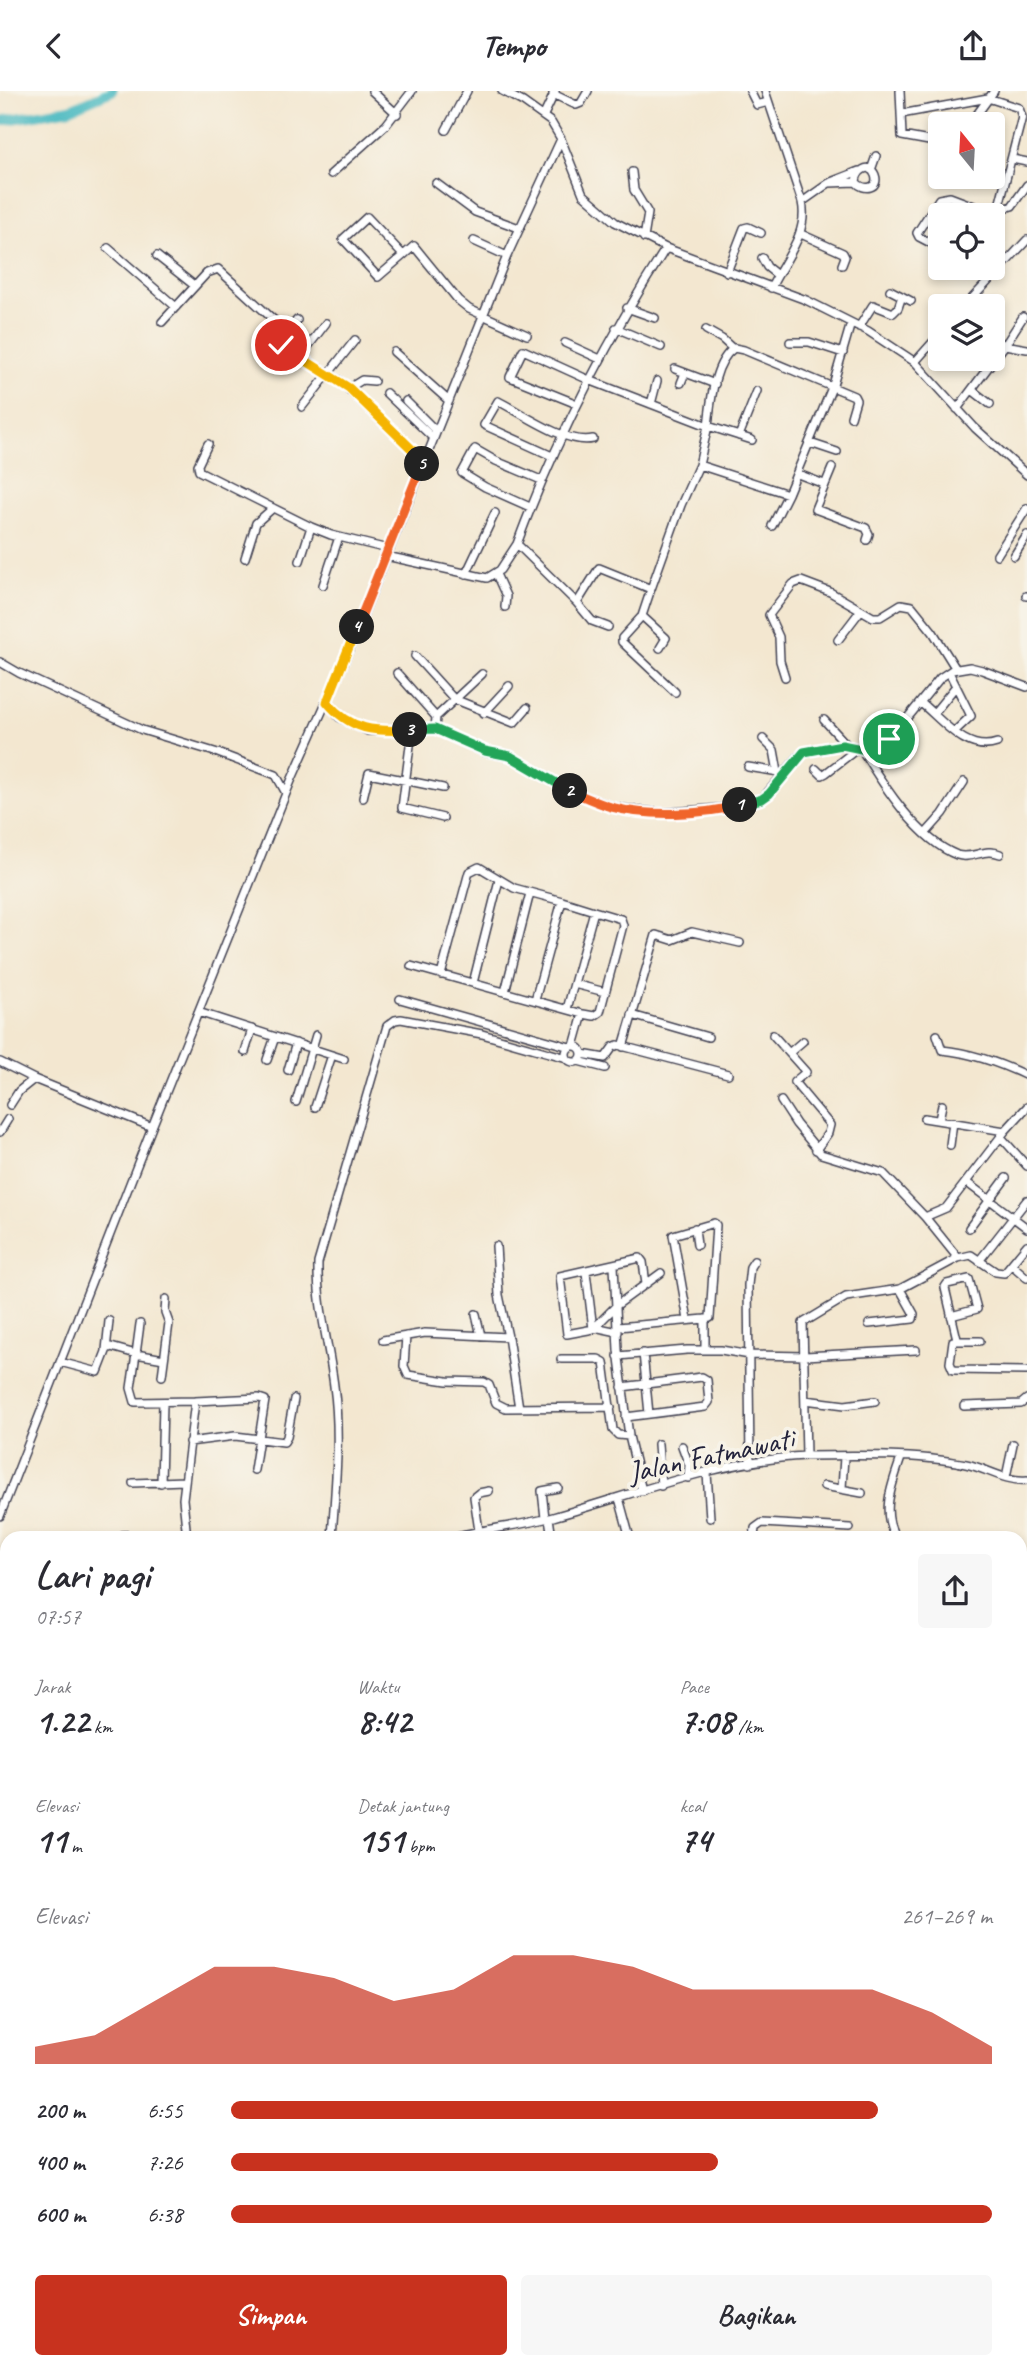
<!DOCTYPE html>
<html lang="id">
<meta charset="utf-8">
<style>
:root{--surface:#fff;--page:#f7f7f7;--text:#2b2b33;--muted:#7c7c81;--accent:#c8321e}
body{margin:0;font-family:Caveat,sans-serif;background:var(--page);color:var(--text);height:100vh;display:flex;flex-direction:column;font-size:26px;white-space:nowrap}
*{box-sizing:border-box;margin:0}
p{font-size:23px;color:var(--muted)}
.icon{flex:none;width:38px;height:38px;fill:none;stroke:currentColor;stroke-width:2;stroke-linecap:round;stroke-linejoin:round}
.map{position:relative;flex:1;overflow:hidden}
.side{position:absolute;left:0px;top:1440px;width:1027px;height:838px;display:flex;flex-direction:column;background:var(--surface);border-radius:21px 21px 0 0;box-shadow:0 4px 10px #0003}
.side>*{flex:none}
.needle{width:46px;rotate:342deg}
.tools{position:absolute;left:928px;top:21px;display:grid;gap:14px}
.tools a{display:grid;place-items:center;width:77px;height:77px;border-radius:7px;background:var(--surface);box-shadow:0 4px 10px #0003;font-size:35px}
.pin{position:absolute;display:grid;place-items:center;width:60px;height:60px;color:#fff;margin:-30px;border:4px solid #fff;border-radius:50%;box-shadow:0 2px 7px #0007}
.km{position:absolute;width:35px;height:35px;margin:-18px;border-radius:50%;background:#222;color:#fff;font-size:19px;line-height:35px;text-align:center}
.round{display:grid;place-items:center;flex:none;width:74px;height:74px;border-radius:7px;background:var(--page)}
.headline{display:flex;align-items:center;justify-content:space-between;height:119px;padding:0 35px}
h1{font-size:38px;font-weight:800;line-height:52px}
.metrics{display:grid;grid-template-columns:repeat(3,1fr);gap:10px;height:119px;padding:7px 35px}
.metrics div{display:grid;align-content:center}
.metrics b{font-size:35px;font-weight:800}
.metrics small{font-size:19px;font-weight:400}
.metrics p{font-size:19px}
.chart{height:196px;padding:14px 35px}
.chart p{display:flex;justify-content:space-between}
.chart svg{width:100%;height:126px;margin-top:7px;fill:var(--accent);opacity:.7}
.action{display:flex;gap:14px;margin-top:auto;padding:14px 35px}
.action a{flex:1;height:80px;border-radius:7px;background:var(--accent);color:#fff;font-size:28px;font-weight:800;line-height:80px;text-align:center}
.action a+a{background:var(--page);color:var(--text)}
ul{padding:0 35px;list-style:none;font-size:23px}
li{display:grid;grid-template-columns:112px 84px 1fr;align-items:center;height:52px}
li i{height:18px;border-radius:9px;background:var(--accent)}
header{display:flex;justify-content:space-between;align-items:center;height:91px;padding:0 35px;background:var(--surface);font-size:32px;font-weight:800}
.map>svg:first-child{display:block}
.forest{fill:#87a558;stroke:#54644a;stroke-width:2}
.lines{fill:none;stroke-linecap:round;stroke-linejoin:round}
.river{stroke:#4ab9c1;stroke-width:10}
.minor-casing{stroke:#414051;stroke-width:10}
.minor{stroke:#fff;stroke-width:7}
.split-1-casing{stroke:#fff;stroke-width:14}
.split-2-casing{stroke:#fff;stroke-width:14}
.split-3-casing{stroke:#fff;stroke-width:14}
.split-4-casing{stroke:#fff;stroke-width:14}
.split-5-casing{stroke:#fff;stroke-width:14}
.split-6-casing{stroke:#fff;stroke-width:14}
.split-1{stroke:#22a559;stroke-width:9}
.split-2{stroke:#f0652b;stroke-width:9}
.split-3{stroke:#22a559;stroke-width:9}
.split-4{stroke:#f5b400;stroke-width:9}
.split-5{stroke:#f0652b;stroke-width:9}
.split-6{stroke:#f5b400;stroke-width:9}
.labels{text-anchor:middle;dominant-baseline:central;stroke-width:7;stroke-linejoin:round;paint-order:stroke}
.street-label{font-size:30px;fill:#22223b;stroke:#f7f3e8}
</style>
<header><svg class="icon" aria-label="back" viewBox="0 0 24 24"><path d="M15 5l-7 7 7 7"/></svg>Tempo<svg class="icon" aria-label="share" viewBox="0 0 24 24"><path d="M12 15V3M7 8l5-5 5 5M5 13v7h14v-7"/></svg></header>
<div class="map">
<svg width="1027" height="2277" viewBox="0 0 1027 2277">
<rect width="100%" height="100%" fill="#f7f3e8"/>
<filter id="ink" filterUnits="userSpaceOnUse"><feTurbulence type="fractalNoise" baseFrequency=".0143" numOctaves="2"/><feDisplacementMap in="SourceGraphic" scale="14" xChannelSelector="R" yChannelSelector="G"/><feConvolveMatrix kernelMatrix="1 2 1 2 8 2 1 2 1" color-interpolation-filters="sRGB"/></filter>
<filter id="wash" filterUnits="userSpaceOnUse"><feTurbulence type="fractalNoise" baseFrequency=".00686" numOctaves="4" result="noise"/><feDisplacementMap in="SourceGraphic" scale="28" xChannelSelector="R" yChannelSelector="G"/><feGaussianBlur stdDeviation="1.57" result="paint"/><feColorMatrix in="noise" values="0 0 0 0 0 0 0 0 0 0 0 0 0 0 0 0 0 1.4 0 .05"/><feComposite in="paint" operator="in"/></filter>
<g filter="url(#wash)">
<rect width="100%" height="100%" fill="#f3e7d0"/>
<path class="forest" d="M766 2272H927L943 2277H764Z"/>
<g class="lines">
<path class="river" d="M0 30 70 18 112 0"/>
</g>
</g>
<g filter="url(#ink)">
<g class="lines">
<g class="minor-casing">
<path id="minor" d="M372 0 397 23
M502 0 523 11 551 31 561 48 583 103 615 131 666 157 806 209 868 240 915 271 975 337 1027 384
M750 0 757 14 768 11
M765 0 802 111C809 143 784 169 771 197
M900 0 902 45 940 52
M553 3 576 14 581 12 588 0
M901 23 988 7 1019 17 1022 26 998 119 1012 115 1027 94
M544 24 555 1
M970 33 994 0
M446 39 467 0
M1012 68 1027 71
M871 79 876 65
M632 81 634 99 648 122 644 147
M331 83 386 34 412 0
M831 91 859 80
M436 92 475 121 519 137
M802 111 829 92 856 91C863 100 880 98 875 84 869 70 856 81 856 91
M801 143 843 162 845 166 842 174
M474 150 507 165
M108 157 176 216
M666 157C606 251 556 348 517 453L577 512 599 477 651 498 681 414 699 374 788 403 833 294 851 232
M940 157 919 146 917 142 939 108 950 106 979 117 998 119
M403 164 367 126 343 148 378 186 414 155 458 209 469 218 527 244
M157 165 195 195
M762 167 767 176 777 184
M977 177 995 186
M727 181 744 137 748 136 761 142
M890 199 911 210
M965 215 1027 149
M627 217 655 227
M162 231 207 182 218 178 275 230 281 254 340 290 423 369
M859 236 873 214 893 222 898 217 902 205
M616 237 661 256
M706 239 722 248 733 258
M992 247 1005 254 1027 258
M279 251 297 229
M790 251H809L843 262
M565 252 600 268
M394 261 449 310
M300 266 326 232
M915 271 940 243
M675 278 715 293
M681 292 685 282
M349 297 362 289 374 290
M972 299 990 313
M386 302 433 347
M406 310 436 340
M577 313 510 286 523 259 589 289 708 335 699 374
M651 313 657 290
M302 316 355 249
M957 318 1005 254 1023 226
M739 345 757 300
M752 349 708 335C711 311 713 272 734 257L744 259 854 305 856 309 851 326
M810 352 837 361
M208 353 198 374 199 380 311 436 331 444 388 458
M552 365 484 334 498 310C524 323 566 354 593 348
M832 377 815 418 866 437 869 443 867 449
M798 383 824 393
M530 416 485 396 462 382 475 358 496 370 541 389
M772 435 788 403
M997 464 1027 417
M386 465 487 487 500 479 517 453
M1014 465 1027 444
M245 467 256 432 273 417
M300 470 311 436
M466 483 495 422
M496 483 506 505 505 516
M323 494 339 446
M651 498 642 525 622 547V551L675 601
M1026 505H1027
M577 512 592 530 608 536
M642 525 666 547 660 557
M838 549 861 519
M415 565 454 608 514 632 527 617
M0 571 19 582 142 639 218 662 276 684 286 702
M949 581 971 625 955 640
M397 582 436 626
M785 586 780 570 779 546 769 524 793 493 801 490 830 501 873 526H880L901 513 912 515 933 541 956 578
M327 611 339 626 368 640 435 638 485 661 510 665 570 700 612 716 661 722 732 716 762 708 799 665 808 660 842 654 862 659 871 657 896 641 940 587 952 579 970 576 982 579 1027 596
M921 612C942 629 967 663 997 652
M484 622 509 595
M934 622 956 595
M824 629 847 654
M435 638 436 626 482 583
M412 639 402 717 443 727
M763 648 774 659 778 681
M862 659C883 694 918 749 957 764 972 769 985 756 1000 763
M748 676 785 682
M816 678 822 684 826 682 857 658
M363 707 369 682 443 697
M926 742 943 723 964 691
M562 810 594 820
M411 875 583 923 594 925 600 921 623 834 621 828 594 820 567 918
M441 884 469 781 479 776 514 797 562 810 535 909
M473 892 499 789
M574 893 605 901
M505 901 530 802
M400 908 570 956
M198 921 344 968
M632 924 708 946
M773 944 806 981 794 991 830 1034 828 1042 816 1059
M937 944 942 959C972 962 1000 972 1027 985
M574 955 583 923
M566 963a8 8 0 1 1 16 0a8 8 0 1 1-16 0Z
M623 956 656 844 672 849 692 841 740 852
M245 961 252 938
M789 962 803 950
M582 963 605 967 613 956 618 954 728 983
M267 969 275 946
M578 970 605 977
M0 971 34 988
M288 979 296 952
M781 1010 796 1033 821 1063 883 1082 925 1126 958 1167 900 1198
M296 1011 316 944
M10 1014 19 1000 34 988 152 1036
M315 1016 332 964
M924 1027 1005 1040
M939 1029 942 1014
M0 1041 8 1028
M1001 1046 1027 1075
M950 1054 953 1031
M966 1091 1027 1137
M925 1126 946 1117 1005 1040 1027 1016
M695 1137 697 1154
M969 1137 1006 1087
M496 1155 499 1204 508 1246
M958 1167 971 1164 996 1181 1004 1182 1027 1154
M979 1170 1027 1109
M614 1174 618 1259 629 1345 642 1400
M1012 1174 1027 1187
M586 1181 593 1238 617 1214 661 1182
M476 1223 481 1245
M951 1225 977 1218 969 1188 947 1193 945 1196V1197L957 1248
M688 1229 673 1144 714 1132 716 1134 710 1227 705 1228V1259
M140 1233 136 1263 164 1268
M618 1236 705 1228
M618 1241 599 1237 567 1243 560 1185 640 1167 643 1171 646 1193
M406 1245 404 1275 408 1284 447 1290 484 1291 489 1294 496 1312 506 1317 611 1316
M383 1249 425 1242 508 1246 519 1317
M980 1250H953L950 1272 953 1279 1027 1280
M106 1259 109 1230
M643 1262 649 1323
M618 1265 687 1259H721L750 1264 805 1265 916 1259
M561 1268H598L604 1271 613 1339 618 1344 629 1345
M60 1271 98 1281 107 1258 111 1256 136 1263 131 1297 135 1311 195 1310
M162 1285 169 1232 165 1221 166 1208
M622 1296 702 1286 707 1289 709 1311 705 1316 626 1326
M805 1309 845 1314 875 1310
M964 1315 1021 1313 1027 1308
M189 1351 235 1345 284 1351 287 1346 294 1308
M658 1353 661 1395
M682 1355 689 1374 688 1387
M806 1365 803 1232 846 1206 900 1198 914 1223 913 1228 869 1233
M750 1373 748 1194 750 1176 754 1170
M707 1382 710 1427
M1006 1386 1013 1353
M133 1392 184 1390
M161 1392 163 1312
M824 1395 862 1402
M842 1397 844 1366
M619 1407 630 1447
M0 1425 152 1036 291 690 345 569 507 165 561 48
M545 1427 542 1400 558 1397
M549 1427 552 1447
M479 1440 474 1406 479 1402 489 1400
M123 1444H134L141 1447
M187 1447 183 1408 195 1310 259 1307 265 1309 254 1379
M332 1447C335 1397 341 1346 334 1295 329 1254 317 1214 318 1172L387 935 395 929 401 928 482 943 567 967
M449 1447C483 1438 519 1435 553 1426 635 1403 720 1369 806 1365 855 1364 918 1363 966 1373 986 1377 1006 1391 1027 1389
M754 1447 755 1437 762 1432 850 1437
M896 1447C880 1421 892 1394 901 1367
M0 1540 7 1539
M1020 1590 1027 1582
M1020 1610 1027 1620
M0 1631 7 1634
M0 1735H7
M1021 1769 1020 1797 1022 1801 1027 1803
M0 1790 1 1795 7 1798
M1020 1899 1027 1897
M0 1924 7 1935
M1020 1988 1024 2001
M0 2057 7 2052
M1020 2071 1027 2075
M1020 2144 1027 2137
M0 2149 7 2163
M2 2209 7 2223
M0 2263 7 2258
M297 2272 300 2277
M356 2272 358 2277
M460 2272 463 2277
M575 2272 581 2277
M609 2272 611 2277
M687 2272 694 2277
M907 2272 913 2277
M959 2272 973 2277
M1006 2272 1011 2277
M34 2277V2275L40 2272
M657 2277 663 2272"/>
</g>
<use href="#minor" class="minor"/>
</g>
</g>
<g class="lines" filter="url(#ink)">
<g class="split-1-casing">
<path id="split-1" d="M740 714 762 708 769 703 804 661 842 654 866 659 889 648"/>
</g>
<g class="split-2-casing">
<path id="split-2" d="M570 700C583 705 597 712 611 716 648 726 703 724 740 714"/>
</g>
<g class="split-3-casing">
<path id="split-3" d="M410 639 435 638 485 660 510 665 570 700"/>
</g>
<g class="split-4-casing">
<path id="split-4" d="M357 536 327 611C351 640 375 641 410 639"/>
</g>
<g class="split-5-casing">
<path id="split-5" d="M357 536 422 373"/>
</g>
<g class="split-6-casing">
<path id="split-6" d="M281 254 349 297 423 369 422 373"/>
</g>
<use href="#split-1" class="split-1"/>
<use href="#split-2" class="split-2"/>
<use href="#split-3" class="split-3"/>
<use href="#split-4" class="split-4"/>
<use href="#split-5" class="split-5"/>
<use href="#split-6" class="split-6"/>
</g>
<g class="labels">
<g class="street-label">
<text transform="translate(711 1364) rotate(-12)">Jalan Fatmawati</text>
</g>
</g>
</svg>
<div class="tools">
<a><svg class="needle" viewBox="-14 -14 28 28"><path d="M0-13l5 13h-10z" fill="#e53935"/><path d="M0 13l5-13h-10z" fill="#7c7c81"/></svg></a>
<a><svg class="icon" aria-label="locate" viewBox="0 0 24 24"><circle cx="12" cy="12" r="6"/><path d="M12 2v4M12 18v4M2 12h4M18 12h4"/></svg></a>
<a><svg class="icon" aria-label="layers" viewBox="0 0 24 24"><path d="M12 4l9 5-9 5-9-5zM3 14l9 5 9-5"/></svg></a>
</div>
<div class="pin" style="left:889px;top:648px;background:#1e9e55"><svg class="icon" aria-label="arrive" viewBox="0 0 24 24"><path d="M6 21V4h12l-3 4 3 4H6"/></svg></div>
<div class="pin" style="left:281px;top:254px;background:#d93025"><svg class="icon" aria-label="check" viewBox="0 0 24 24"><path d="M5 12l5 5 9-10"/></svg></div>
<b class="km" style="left:740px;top:714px">1</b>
<b class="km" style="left:570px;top:700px">2</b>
<b class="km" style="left:410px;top:639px">3</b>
<b class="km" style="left:357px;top:536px">4</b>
<b class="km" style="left:422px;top:373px">5</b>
<section class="side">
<div class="headline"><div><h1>Lari pagi</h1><p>07:57</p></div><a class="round"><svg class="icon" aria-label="share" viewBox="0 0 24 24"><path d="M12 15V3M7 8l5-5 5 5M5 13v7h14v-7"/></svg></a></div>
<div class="metrics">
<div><p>Jarak</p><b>1.22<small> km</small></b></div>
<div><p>Waktu</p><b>8:42</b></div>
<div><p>Pace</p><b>7:08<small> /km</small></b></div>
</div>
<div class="metrics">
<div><p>Elevasi</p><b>11<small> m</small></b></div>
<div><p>Detak jantung</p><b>151<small> bpm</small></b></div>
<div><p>kcal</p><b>74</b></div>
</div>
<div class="chart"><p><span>Elevasi</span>261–269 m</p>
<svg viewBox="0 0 160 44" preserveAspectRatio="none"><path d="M0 44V38L10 34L20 22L30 10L40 10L50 14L60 22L70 18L80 6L90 6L100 10L110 18L120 18L130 18L140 18L150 26L160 38V44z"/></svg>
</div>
<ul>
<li><b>200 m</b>6:55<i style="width:85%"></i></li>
<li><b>400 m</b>7:26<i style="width:64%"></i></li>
<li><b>600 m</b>6:38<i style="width:100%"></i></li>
</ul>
<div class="action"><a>Simpan</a><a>Bagikan</a></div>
</section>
</div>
